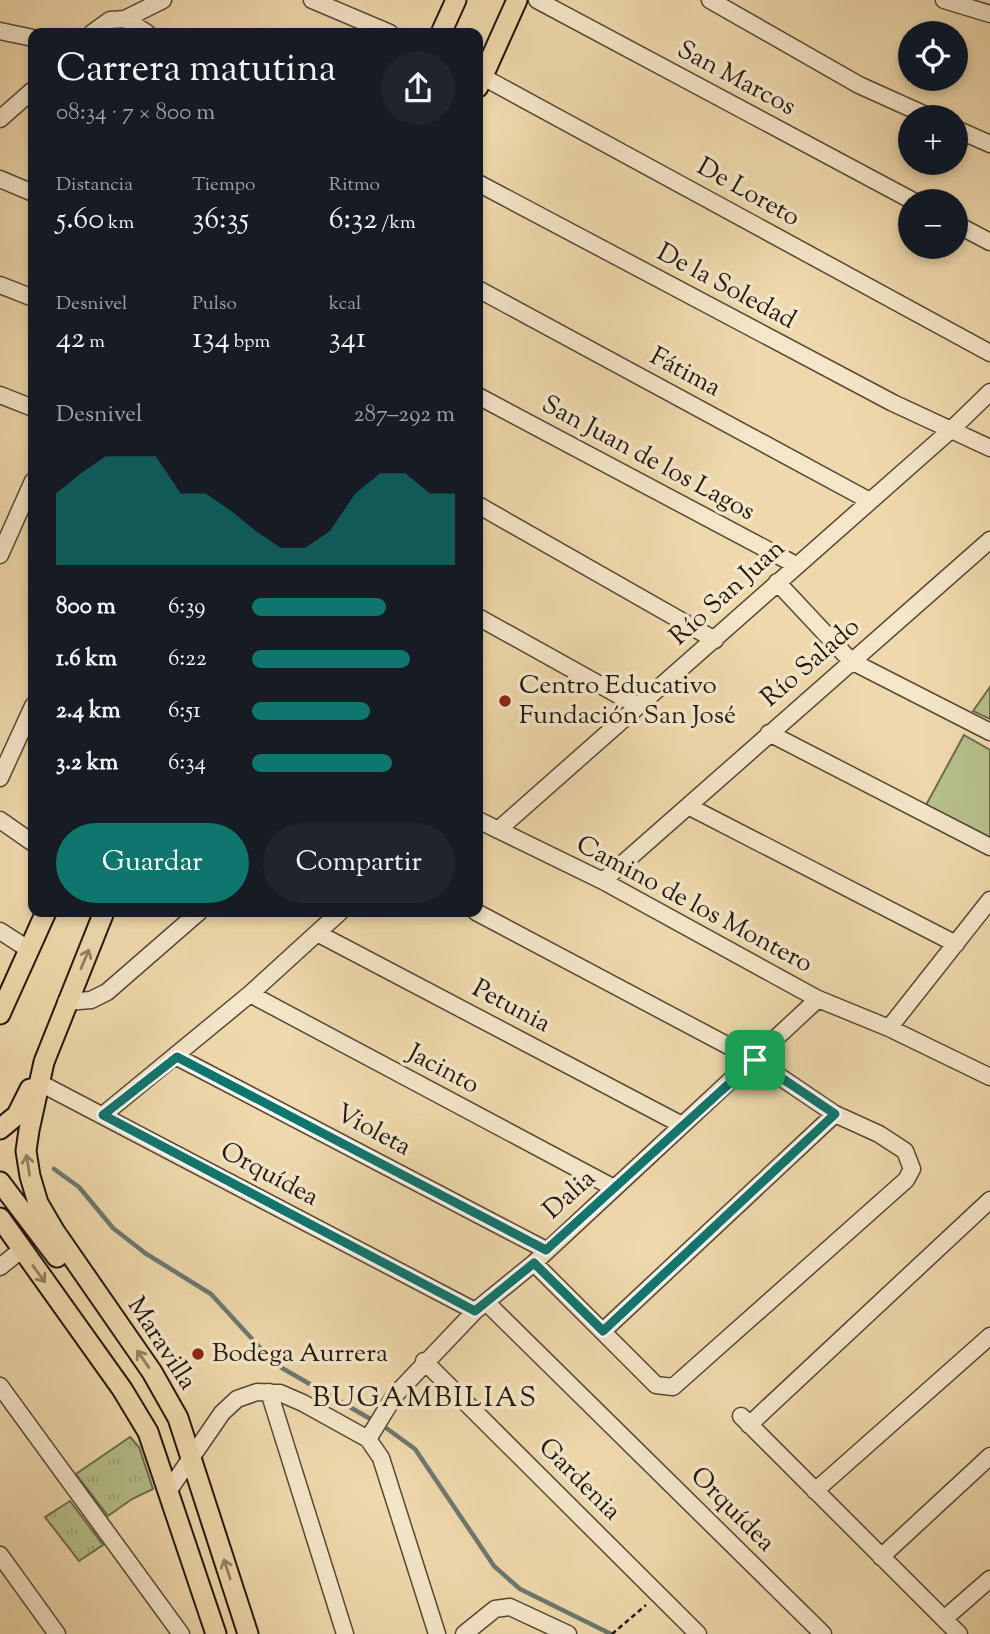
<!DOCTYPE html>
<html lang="es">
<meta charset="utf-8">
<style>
:root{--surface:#171b24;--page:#20242c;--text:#f1f3f6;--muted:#9ea1a6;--accent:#0f766e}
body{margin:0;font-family:"Sorts Mill Goudy",serif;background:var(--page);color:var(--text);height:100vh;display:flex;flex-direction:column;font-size:26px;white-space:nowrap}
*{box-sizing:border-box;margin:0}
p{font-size:23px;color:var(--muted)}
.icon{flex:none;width:38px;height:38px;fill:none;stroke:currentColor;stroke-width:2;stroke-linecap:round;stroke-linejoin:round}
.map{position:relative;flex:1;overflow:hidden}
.panel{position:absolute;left:28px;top:28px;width:455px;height:889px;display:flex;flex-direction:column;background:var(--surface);border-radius:14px;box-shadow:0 4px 10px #0003}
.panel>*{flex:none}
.fabs{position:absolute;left:898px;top:21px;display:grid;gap:14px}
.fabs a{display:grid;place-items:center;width:70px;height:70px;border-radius:50%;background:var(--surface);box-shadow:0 4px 10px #0003;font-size:35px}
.pin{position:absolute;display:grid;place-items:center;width:60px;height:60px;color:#fff;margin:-30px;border-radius:14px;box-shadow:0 4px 10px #0006}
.round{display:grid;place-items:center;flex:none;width:74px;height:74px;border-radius:37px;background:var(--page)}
.headline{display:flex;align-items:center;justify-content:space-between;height:119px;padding:0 28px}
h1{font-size:38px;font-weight:600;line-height:52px}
.stats{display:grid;grid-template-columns:repeat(3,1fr);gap:10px;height:119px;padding:7px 28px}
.stats div{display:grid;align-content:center}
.stats b{font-size:30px;font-weight:600}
.stats small{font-size:19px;font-weight:400}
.stats p{font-size:19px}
.chart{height:196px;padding:14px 28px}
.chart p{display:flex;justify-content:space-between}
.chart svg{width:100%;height:126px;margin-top:7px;fill:var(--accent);opacity:.7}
.primary-button{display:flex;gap:14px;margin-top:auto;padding:14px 28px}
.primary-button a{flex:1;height:80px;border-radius:42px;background:var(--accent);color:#fff;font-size:28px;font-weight:600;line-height:80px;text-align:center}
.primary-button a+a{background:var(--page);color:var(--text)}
ul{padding:0 28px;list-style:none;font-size:23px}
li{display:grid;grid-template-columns:112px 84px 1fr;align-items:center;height:52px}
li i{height:18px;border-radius:9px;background:var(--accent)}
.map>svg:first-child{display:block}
.grass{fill:url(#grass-tufts);stroke:#6c6c4d;stroke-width:2}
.park{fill:#b7c08b;stroke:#6c6c4d;stroke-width:2}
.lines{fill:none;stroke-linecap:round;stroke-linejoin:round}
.stream{stroke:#6b7871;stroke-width:4.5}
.minor-casing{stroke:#544836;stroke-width:19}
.major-casing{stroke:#20180f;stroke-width:23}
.path{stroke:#20180f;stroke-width:2.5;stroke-dasharray:5 3.5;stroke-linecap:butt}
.minor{stroke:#f5e6c9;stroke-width:16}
.major{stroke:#efd9ac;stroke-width:19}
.oneway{stroke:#928265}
.route-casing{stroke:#fff;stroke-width:14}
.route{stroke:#0f766e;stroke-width:9}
.poi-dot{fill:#8f2418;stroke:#f5e6c9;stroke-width:2.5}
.labels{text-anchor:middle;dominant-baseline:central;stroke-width:7;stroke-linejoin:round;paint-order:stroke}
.street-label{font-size:26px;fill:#20180f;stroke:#f5e6c9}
.poi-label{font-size:26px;fill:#20180f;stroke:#f5e6c9;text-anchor:start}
.neighbourhood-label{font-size:28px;letter-spacing:2px;fill:#20180f;stroke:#f5e6c9}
</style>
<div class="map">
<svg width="990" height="1634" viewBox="0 0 990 1634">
<defs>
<pattern id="grass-tufts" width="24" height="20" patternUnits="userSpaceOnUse" patternTransform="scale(1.75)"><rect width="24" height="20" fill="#b7c08b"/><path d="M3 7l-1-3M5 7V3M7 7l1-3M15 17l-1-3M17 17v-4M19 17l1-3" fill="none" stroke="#9da477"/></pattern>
</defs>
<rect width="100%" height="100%" fill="#efd9ac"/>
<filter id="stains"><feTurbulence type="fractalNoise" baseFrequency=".00286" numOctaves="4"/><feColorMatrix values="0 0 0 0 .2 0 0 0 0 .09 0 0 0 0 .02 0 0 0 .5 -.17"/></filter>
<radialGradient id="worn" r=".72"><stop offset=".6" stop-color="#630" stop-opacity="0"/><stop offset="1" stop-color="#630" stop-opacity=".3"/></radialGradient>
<path class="grass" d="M130 1437 139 1447 153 1489 132 1499 108 1516 76 1474Z
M70 1501 103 1545 79 1561 45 1517Z"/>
<path class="park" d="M990 687V719L973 711Z
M964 735 990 750V837L926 805Z"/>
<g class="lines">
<path class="stream" d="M54 1169 79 1187 113 1228 145 1253 211 1294 275 1364 374 1421
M382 1425 415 1449 494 1566 520 1589 611 1634"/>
<g class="minor-casing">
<path id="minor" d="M312 0 390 33
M537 0 913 201
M710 0 859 85 930 117
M944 0 990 14
M125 19 147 33
M0 31 33 38
M92 33 110 20 125 19 163 0
M483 77 990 353
M0 119 33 90
M956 129 990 144
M0 179 33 193
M478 183 893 403 990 448
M956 224 990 242
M0 285 33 298
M478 289 868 500
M0 395 33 408
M478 396 796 565
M478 505 715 640
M0 555 33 481
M777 582 851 661 990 732
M478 617 638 706
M769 733 990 847
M0 778 33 706
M688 806 956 944
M0 820 33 843
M478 820 603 881 818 999 889 1028 990 1077
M498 830 953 428 990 392
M603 881 990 540
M476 912 755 1060 835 1114 879 1134 905 1151 912 1169 906 1180 673 1387 656 1385 534 1263
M0 931 28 949
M317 933 682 1125
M250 994 614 1188
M66 1002 91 1000 107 992 199 912
M889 1028 990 900
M177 1057 546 1250
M40 1083 475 1311
M103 1115 250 994 340 912
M0 1267 21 1250
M487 1303 823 1634
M603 1331 835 1114
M424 1361 698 1634
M0 1386 181 1634
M269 1392 345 1634
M741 1416 959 1634
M749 1425 990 1200
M368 1439 395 1395 475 1311 534 1263 818 999
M169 1490 222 1413 237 1399 257 1392 280 1393 303 1403 368 1439 381 1458 437 1634
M815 1491 990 1336
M0 1555 57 1634
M881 1557 990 1456
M944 1619 990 1579
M464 1634 495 1609 510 1607 568 1634"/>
</g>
<g class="major-casing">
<path id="major" d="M441 33 456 0
M478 87 517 0
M104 912 44 1062 29 1130 26 1151 30 1176 38 1203 55 1232 152 1372 178 1418 248 1634
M0 1014 46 912
M0 1129 17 1115 30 1089
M0 1182 57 1257
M0 1218 122 1389 148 1432 216 1634"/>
</g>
<path class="path" d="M612 1634 646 1605"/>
<use href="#minor" class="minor"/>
<use href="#major" class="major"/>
</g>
<defs><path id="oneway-shaft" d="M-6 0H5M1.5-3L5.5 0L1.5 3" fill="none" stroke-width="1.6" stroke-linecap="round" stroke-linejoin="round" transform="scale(1.75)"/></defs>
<g class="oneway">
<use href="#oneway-shaft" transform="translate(85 959) rotate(-67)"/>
<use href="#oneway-shaft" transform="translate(28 1165) rotate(-99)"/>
<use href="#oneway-shaft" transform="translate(39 1274) rotate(54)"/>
<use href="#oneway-shaft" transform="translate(143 1359) rotate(-125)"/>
<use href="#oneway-shaft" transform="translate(227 1569) rotate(-108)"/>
</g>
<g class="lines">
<g class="route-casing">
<path id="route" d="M177 1057 546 1250 755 1060 835 1114 603 1331 534 1263 475 1311 103 1115Z"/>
</g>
<use href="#route" class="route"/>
</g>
<g class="poi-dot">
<circle cx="505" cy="701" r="7"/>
<circle cx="198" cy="1354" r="7"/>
</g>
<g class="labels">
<g class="street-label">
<text transform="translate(736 79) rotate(28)">San Marcos</text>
<text transform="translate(748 193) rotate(29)">De Loreto</text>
<text transform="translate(726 287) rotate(28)">De la Soledad</text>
<text transform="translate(685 373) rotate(28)">Fátima</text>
<text transform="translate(648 459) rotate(28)">San Juan de los Lagos</text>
<text transform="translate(728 593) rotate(-42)">Río San Juan</text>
<text transform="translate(811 663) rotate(-41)">Río Salado</text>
<text transform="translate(694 905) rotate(28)">Camino de los Montero</text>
<text transform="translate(511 1007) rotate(28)">Petunia</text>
<text transform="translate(443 1070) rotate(28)">Jacinto</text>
<text transform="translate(373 1131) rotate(28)">Violeta</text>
<text transform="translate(269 1175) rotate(28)">Orquídea</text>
<text transform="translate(570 1195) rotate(-42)">Dalia</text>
<text transform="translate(161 1344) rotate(57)">Maravilla</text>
<text transform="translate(579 1480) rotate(45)">Gardenia</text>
<text transform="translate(732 1510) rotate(45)">Orquídea</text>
</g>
<g class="poi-label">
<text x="519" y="686">Centro Educativo<tspan x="519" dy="30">Fundación San José</tspan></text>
<text x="212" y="1354">Bodega Aurrera</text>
</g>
<g class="neighbourhood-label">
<text x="425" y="1399">BUGAMBILIAS</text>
</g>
</g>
<rect width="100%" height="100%" filter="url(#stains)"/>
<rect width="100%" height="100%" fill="url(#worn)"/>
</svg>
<div class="fabs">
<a><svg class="icon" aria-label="locate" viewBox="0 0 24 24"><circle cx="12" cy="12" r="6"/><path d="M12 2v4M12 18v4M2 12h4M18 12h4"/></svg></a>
<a>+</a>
<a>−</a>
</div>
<div class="pin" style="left:755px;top:1060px;background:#1e9e55"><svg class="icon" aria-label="arrive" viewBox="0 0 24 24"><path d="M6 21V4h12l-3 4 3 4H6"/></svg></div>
<section class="panel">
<div class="headline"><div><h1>Carrera matutina</h1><p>08:34 · 7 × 800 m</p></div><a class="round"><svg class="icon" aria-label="share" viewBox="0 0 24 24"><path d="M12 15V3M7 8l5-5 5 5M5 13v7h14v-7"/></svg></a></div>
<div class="stats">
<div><p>Distancia</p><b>5.60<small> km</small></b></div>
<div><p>Tiempo</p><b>36:35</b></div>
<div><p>Ritmo</p><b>6:32<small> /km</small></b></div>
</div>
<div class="stats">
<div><p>Desnivel</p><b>42<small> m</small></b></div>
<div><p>Pulso</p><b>134<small> bpm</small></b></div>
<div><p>kcal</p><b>341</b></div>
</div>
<div class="chart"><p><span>Desnivel</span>287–292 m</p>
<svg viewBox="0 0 160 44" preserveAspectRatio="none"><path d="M0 44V19L10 12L20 6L30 6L40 6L50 19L60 19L70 25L80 32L90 38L100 38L110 32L120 19L130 12L140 12L150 19L160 19V44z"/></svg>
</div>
<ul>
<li><b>800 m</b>6:39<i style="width:66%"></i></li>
<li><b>1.6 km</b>6:22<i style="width:78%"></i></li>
<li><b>2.4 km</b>6:51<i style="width:58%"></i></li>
<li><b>3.2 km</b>6:34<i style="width:69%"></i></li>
</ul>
<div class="primary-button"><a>Guardar</a><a>Compartir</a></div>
</section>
</div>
